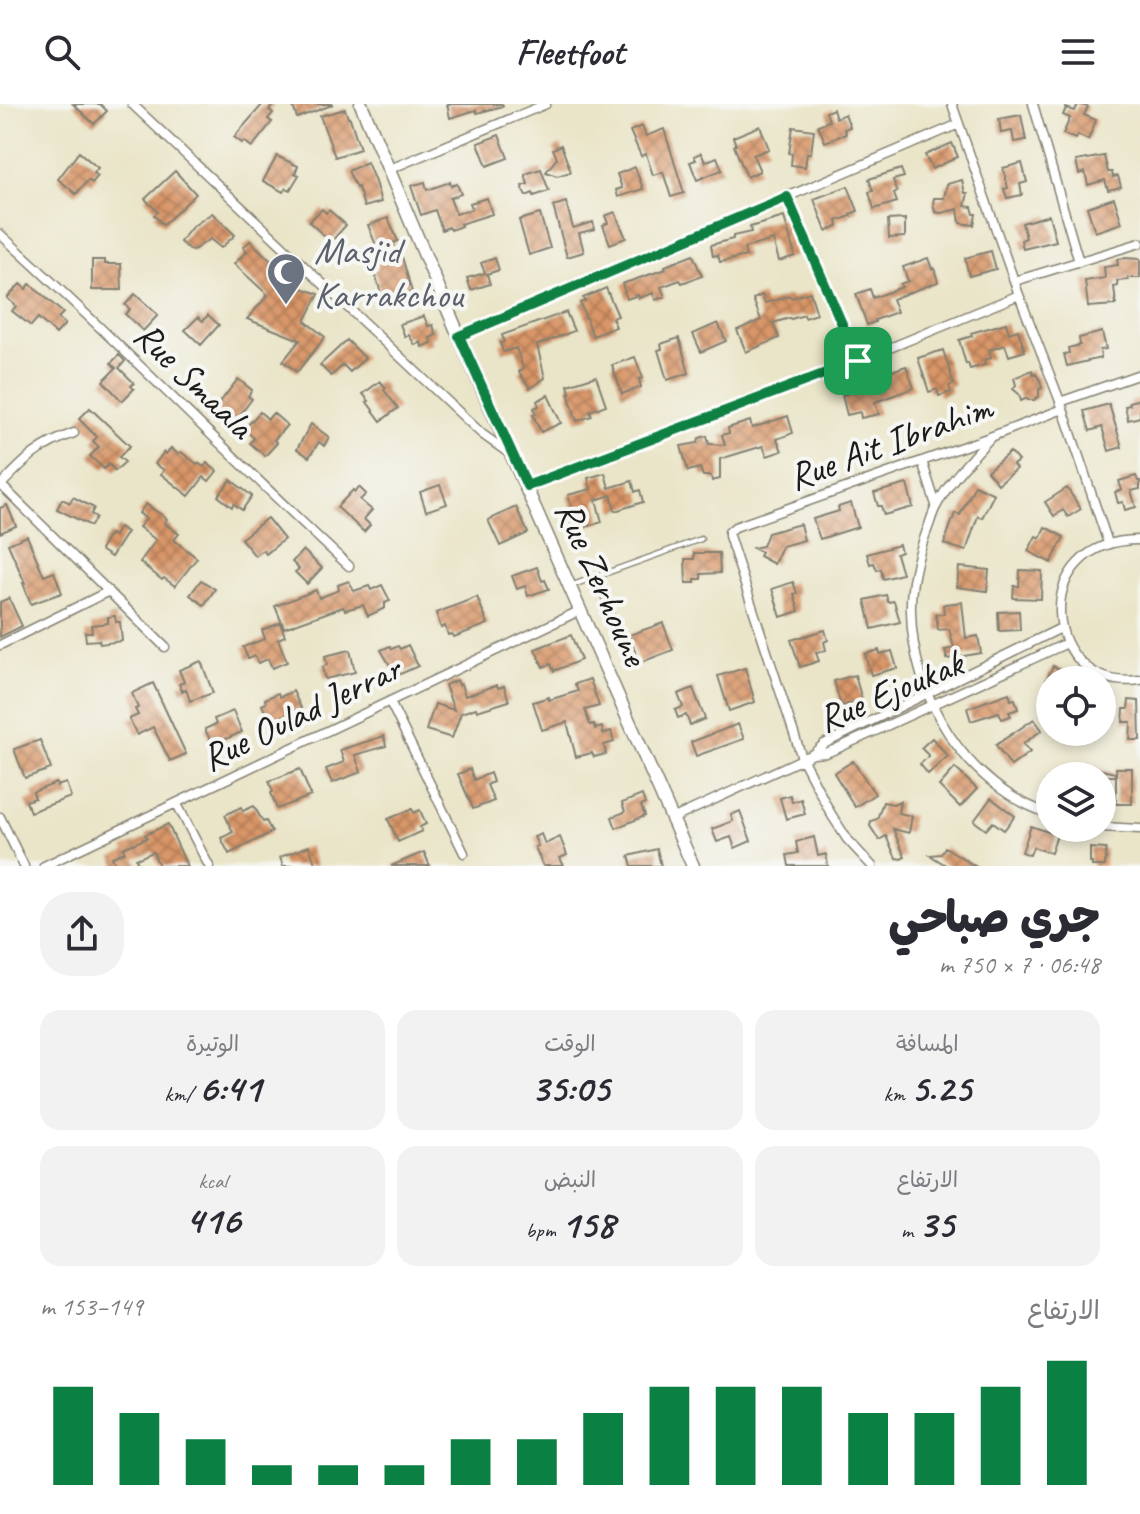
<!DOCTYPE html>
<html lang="ar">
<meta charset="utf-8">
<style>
:root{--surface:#fff;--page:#f2f2f3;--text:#2b2b33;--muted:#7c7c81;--accent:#0b8043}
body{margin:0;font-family:Caveat,"Playpen Sans Arabic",sans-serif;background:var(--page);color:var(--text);direction:rtl;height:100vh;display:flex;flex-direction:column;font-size:30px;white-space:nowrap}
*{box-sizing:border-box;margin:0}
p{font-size:26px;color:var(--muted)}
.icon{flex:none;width:44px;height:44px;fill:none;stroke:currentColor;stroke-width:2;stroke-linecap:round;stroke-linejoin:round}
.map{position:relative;height:762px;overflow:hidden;direction:ltr}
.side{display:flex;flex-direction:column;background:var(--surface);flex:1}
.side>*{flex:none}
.tools{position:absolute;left:1036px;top:562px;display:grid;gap:16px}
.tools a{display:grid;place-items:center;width:80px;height:80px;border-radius:50%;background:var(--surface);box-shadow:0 4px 12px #0003;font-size:40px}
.pin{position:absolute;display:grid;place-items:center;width:68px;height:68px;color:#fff;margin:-34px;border-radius:16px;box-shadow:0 4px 12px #0006}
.round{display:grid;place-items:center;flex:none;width:84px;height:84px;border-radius:32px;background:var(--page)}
.overview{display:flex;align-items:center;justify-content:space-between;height:136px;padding:0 40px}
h1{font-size:44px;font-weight:800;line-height:60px}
.metrics{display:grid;grid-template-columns:repeat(3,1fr);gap:12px;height:136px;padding:8px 40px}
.metrics div{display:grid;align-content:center;border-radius:20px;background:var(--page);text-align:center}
.metrics b{font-size:40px;font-weight:800}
.metrics small{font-size:22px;font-weight:400}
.metrics p{font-size:22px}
.chart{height:224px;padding:16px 40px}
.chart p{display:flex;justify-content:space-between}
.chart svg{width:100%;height:144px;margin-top:8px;stroke:var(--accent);stroke-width:6}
header{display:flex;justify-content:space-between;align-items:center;height:104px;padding:0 40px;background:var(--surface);font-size:36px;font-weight:800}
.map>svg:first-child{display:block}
.building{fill:url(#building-cross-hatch)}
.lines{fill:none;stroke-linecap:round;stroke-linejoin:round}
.lane-casing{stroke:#838072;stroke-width:7}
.street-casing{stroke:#838072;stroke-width:11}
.secondary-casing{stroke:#838072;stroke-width:15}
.lane{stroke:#fff;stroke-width:4}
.street{stroke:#fff;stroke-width:8}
.secondary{stroke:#fff;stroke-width:12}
.route-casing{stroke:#fff;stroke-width:16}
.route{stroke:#0b8043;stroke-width:10}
.labels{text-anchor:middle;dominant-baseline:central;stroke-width:8;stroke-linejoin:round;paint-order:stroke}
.worship-label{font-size:38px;fill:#5b616d;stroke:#f6f6f2;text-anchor:start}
.street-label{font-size:38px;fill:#1c1c1c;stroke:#f6f6f2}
</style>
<header><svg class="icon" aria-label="menu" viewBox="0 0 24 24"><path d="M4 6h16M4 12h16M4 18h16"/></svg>Fleetfoot<svg class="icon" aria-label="search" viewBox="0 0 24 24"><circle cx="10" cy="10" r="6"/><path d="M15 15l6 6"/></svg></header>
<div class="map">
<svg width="1140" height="762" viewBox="0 0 1140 762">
<defs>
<pattern id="building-cross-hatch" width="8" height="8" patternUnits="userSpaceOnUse" patternTransform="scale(2)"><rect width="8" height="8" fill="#d99668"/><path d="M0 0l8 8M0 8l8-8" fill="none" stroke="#af7a55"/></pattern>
</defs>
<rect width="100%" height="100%" fill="#f6f6f2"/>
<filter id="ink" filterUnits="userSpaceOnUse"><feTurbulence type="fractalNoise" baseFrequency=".0125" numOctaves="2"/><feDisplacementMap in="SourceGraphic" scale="16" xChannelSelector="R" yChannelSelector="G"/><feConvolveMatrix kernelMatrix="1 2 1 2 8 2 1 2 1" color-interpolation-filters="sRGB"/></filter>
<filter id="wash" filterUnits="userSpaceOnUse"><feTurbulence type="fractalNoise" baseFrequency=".006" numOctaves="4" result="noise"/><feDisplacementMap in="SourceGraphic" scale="32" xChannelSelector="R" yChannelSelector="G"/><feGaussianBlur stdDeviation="1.8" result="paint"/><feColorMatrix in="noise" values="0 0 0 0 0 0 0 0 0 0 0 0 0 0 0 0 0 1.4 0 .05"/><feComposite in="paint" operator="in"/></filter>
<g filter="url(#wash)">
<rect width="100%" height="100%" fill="#eae5c8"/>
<g id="blocks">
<path class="building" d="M73 0H100L107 7 94 20Z
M263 0H274L269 6 273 9 268 15 272 18 252 43 244 37 242 39 234 33Z
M292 0H332V1L297 14Z
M447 0H502L503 2 477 9 476 6 450 14Z
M1078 0 1088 3 1084 11 1096 16 1088 36 1078 31 1076 35 1063 30 1070 14 1063 11 1066 4 1075 7Z
M345 5 348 14H350L360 45 335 53 320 12Z
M833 5 836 14 845 10 850 23 844 25 846 30 825 38 818 21 829 17 826 8Z
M1021 11 1026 36 1014 38 1012 27 1001 29 999 15Z
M642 22 646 32 664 25 684 89 671 93 663 68 653 71 646 50 641 52 630 27Z
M760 22 769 45 753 51 760 67 747 73 734 42 736 41 733 33Z
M793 23 814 26 811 49H807L805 63 791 61 792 50 789 49Z
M499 31 508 54 487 62 478 39Z
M952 39 958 53 932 65 925 51Z
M561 41 571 68 557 72 546 68 557 54 553 45Z
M79 48 98 64 94 69 98 72 92 79 88 76 76 90 58 75Z
M701 49 705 58 717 53 722 66 697 76 690 58 696 56 694 52Z
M277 52 298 62 295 69 299 71 290 86 286 84 283 88 263 77Z
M1104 52 1108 68H1112L1113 73 1118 72 1121 83 1108 86 1105 76 1088 81 1085 68 1079 70 1076 57Z
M367 58 375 78 381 98 364 103 358 83 356 84 348 67Z
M1022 59 1027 78 1020 80 1022 91 1007 94 1004 85 1008 84 1003 64Z
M635 63 643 85 618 93 616 86 622 84 617 70Z
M541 65 549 87 534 92 533 89 526 92 522 82 528 80 525 70Z
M901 65 904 73 893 76 897 88 894 90 897 98 874 105 869 88 873 87 869 75Z
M175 67 196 90 163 121 154 111 158 108 145 95Z
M962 76 965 89H968L965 102 972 103 974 110H976L974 121 960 119 958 105 941 109 935 108 933 99 934 94H944L947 80Z
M425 78 427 86 450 78 451 82 457 80 461 90 450 94 456 110 472 105 470 99 487 94 492 110 460 120 461 122 451 126 449 123 442 126 435 106 421 111 411 82Z
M848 82 858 107 850 110 851 112 837 117 838 122 826 127 814 95Z
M1114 94 1122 119 1095 128 1087 103Z
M566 98 573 124 593 118 595 125 579 129 584 148 567 153 553 102Z
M322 105 326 109 329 106 346 121 331 138 309 118Z
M615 108 626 134 610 140 603 121 608 119 605 112Z
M212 109 235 131 221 144 210 135 192 147 180 138 192 123Z
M540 110 550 144 529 151 519 116Z
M1049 111 1056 137 1023 145 1021 136 1026 134 1022 119Z
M784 113 795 152 779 157 773 136 744 144 746 152 720 158 718 151 713 152 711 141 733 135V132L751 128 750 123Z
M388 114 398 137 393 139 398 155 402 153 412 188 383 196 374 166 378 165 371 146 377 144 368 121Z
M905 115V133L889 134 888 116Z
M250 137 281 166 274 174 319 190 305 217 325 233 297 268 283 257 300 236 247 215 268 191 234 160 247 147 243 143Z
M991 147 996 165 969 172 965 154Z
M693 151 702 172 682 179 680 176 661 183 665 193 655 196 653 189 639 194 638 191 627 195 622 180 666 165 665 162Z
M495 154 499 166 487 170 490 180 471 186 467 174 485 169 481 159Z
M928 154 932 165 934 164 938 178 892 195 897 208 875 216V218L867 221 856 190 870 185 873 194 902 183 900 180 908 177 903 163Z
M1124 154 1140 155V174H1128V176L1117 177 1118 182 1114 183 1116 201 1088 203 1085 177 1105 174 1104 163 1118 161 1117 155Z
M92 156H105V160H121L122 186H92Z
M20 180 26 185 30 180 63 209 58 214 65 220 56 230 38 214 31 222 12 207 16 202 7 194Z
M606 184 618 212 612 214 616 223 593 232 580 199 585 197 583 194Z
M810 188 817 210 805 214 804 211 791 215 790 214 773 219 779 234 746 248 737 226 761 216 753 195 762 191 765 199 790 192 791 194Z
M135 190 158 211 143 227 125 210 130 205 125 201Z
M566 208 574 227 537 241 545 274 530 284 519 268 523 264 516 244 503 248 500 239 504 238 502 231Z
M208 211 219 221 201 241 185 226 198 213 203 217Z
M424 212 428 222 433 221 436 231 430 234 432 239 422 243 421 238 415 241 409 231 405 233 400 220Z
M718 219 726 237 701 248 693 230Z
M1006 219 1009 229 1018 226 1025 247 1009 252 1005 241 989 246 991 254 984 256 985 261 970 265 968 259 966 260 959 236 972 232 971 229Z
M1102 228 1106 245 1100 246 1101 254 1067 262 1064 250 1069 249 1068 244 1080 241 1079 234Z
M679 234 689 269 667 276 658 246 662 245 661 240Z
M347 236 365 254 350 268 343 261 331 272 320 261Z
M943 246 954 280 949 282 951 288 939 292 937 285 929 288 918 254Z
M119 251 125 257 119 264 134 279 131 282 134 285 122 297 103 277 116 264 111 259Z
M635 253 643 274 639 275 641 283 622 290 612 261Z
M906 262 914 284 875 298 879 310 861 314 860 308 847 311 842 291 883 281 880 271Z
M1032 266 1034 271 1036 270 1040 276 1042 284 1039 285V292L1034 296H1028L1027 294 1021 297 1019 290 1013 285 1016 281 1014 274Z
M596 272 606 301 590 307 592 312 577 317 568 289H570L568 281Z
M238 275 252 286 248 292 252 295 233 320 214 306Z
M380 277 386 284 384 286 398 304 381 317 367 298 369 297 363 290Z
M548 291 561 319 541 328 533 311 536 310 534 304 539 302 537 297Z
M1140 295V313L1128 316 1125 302 1130 301 1129 298Z
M1109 300 1122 343 1109 347 1102 323 1090 327 1084 307Z
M90 304 130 342 119 353 125 358 115 367 109 360 104 365 90 352 99 343 93 337 97 333 79 315Z
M260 308 268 315 273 309 287 321 274 336 277 339 265 352 250 339 254 334 244 325Z
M788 312 793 329 777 335 782 347 767 352 763 342 720 355V375L712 377 711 372H703L700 364 688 367 681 342 698 339 699 334 707 332 709 340 725 341 722 331 729 329 728 324 750 317 752 324Z
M311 320 329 333 324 342 319 338 309 353 297 345Z
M171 344 178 350 181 348 197 360 198 359 204 363 207 359 217 367 209 377 204 373 189 392 161 370 164 366 155 360 164 348 166 350Z
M1010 348 1018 357 1013 361 1016 365 998 380 987 367Z
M605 369 609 384 632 377 635 388 640 386 643 398 615 407 611 391 596 396 602 418 578 425 568 391 591 385 588 374Z
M1136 372 1138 377H1140V385L1131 387 1136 403 1125 406 1123 398 1118 399 1115 388 1122 386 1119 377Z
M231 376 252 392 242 406 234 400 232 403 218 392Z
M907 380 913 403 884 411 881 402H878L874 389Z
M440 381 447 400 426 407 420 388Z
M975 381 994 390 982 414 978 412 966 447 944 440 955 409 960 411Z
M359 383 366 390 360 396 372 406 364 415 370 421 364 428 337 403 353 386 355 388Z
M1067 384 1081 405 1068 413 1063 406 1054 412 1045 398Z
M73 393 94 404 91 410 96 413 91 422 57 405 62 395 70 399Z
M851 399 858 423 820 435 813 415 839 407 838 403Z
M146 400 167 415 164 419 179 430 174 436 197 454 175 482 164 474 162 476 140 458 156 436 139 423 146 415 139 409Z
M7 401 16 422 0 429V404Z
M516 403 528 429 500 442 488 416Z
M267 414 284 435 266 450 263 446 255 452 241 435Z
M800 420 804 436 782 442 774 460 759 452 761 448 753 444 763 442 768 429Z
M119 423 127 428 111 453 100 446 110 430 114 432Z
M1045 423 1064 433 1051 459 1028 447 1036 432 1040 434Z
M27 432 44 472 54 468 62 489 31 500 23 479H25L8 440Z
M899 441 901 448 896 450 902 470 883 475 881 465 877 466 874 459 870 460 867 450Z
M303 446 322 464 307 480 295 468 299 465 292 458Z
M694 449H719L720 469 701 470V475H695V479H686L685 455H694Z
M537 463 542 477 545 476 549 485 528 492 525 482 517 485 512 472Z
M959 463 989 466 987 487 957 483Z
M1020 466 1042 467 1041 495 1013 494 1014 482H1019Z
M201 476 215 485 204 501 190 491Z
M349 477 354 487 369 482 371 486 382 481 390 497 385 499V504L368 512 363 501 345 506 343 503 284 524 275 502 316 486 319 494 339 486 338 481Z
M793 478 797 489 794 490 799 507 781 513 772 485Z
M886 491 888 498 894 497 900 518 872 525 865 496Z
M477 493 488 520 454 533 452 530 448 531 445 522 441 524 436 509Z
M9 494 22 522 0 533V498Z
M962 498 966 534 978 532 981 549 947 555 945 546 954 544 949 525 938 526 936 510H944L943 501 945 500Z
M1019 507 1020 526 999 527 998 508Z
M115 512 116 518H120L122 537 100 540 99 536 86 537 85 528H92L91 521 108 519V513Z
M280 519 285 532 278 535 287 558 272 564 268 555 258 559 255 552 248 555 243 543 265 535 262 526Z
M663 519 673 546 639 559 629 531Z
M825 526 828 536 824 538 826 546 816 549 819 557 800 563 791 536Z
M571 531 581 556 554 567 551 560 543 563 535 545Z
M408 541 418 562 396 572 381 546 390 542 392 545 398 542 400 545Z
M350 546 355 568 325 575 322 563 327 561 325 552Z
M879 546 880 550 892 547 897 564 871 571 865 550Z
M201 557 213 589 190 597 186 585 182 587 179 580 184 578 179 566Z
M1053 562 1062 566 1080 576H1046Z
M745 564 755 598 729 607 718 572Z
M855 571 862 596 841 602 834 577Z
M590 575 599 602 585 606 590 621 594 620 595 625 602 623 603 630 611 627 614 638 604 641 606 650 594 653 592 649 576 653 567 618 542 626 533 598 549 593V596L578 587 575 580Z
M457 576 459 581 461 580 465 592 497 581 498 584 504 582 509 597 477 607 476 604 461 609 452 634 426 626 435 600 454 606 445 581Z
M153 579 186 650 170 657 153 623 137 631 129 615 138 611 135 605 138 604 132 589Z
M693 584 705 615 690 621 686 611 678 614 675 606 683 603 678 590Z
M293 587 301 604 270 618 262 601 266 599 265 595 278 589 280 593Z
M1009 589 1011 596 1015 595 1018 605 1009 608 1011 612 1002 615 999 608 971 617 967 604Z
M1129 596 1139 597 1140 636H1130L1131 618H1123L1124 605H1128Z
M233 607 242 628 221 637 222 641 214 645 205 625 216 620 214 615Z
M1034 615 1042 626 1023 640 1030 648 1011 662 996 641Z
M738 620 744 635 696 652 691 638Z
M384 632 386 642 355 651 361 668 332 679 326 665 344 658 340 646Z
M932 634 948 652 928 670 920 660 929 652 921 644Z
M40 636 51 665 25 674 14 645Z
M853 657 875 690 855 703 834 669Z
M1077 662 1083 664 1084 662 1115 669V672H1074Z
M955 664 977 685 960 703 939 682Z
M1116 664H1132V700H1116Z
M300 665 311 692 277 705 271 689 273 688 269 677Z
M470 665 474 676 490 669 493 678 487 681 494 697 473 705 458 670Z
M56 679 57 682 66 679 71 693 30 708 26 697 35 694 33 688Z
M642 691 645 700 641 702 645 712 616 724 612 713 625 708 622 699Z
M790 691 792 698 801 695 805 710 786 715 780 694Z
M991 694 1015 712 1004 726 993 718 986 726 974 717Z
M900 697 898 709 912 712 909 729 893 725 905 753 901 755 896 754 886 732 879 736 870 722 871 717 877 715 883 698 893 700Z
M254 702 263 718 266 717 272 728 229 750 221 734 233 728 225 711 241 703 243 707Z
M412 705 414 709 420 706 426 720 420 723 422 727 398 738 388 715Z
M740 707 751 737 735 744 731 733 717 738 712 725 733 717 731 711Z
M168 720 187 762H159L153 748 136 755 139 762H116L112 753 125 748 123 744 147 734 145 731Z
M1031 722 1057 731 1051 749 1033 743 1030 751 1022 748Z
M541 730 545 740 560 733 567 751 560 754 564 762H543L535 743 538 742 534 733Z
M814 733 818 752 826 750 828 762H789L787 751 798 749 796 738Z
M309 742 316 762H283L280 753Z
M945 743 975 762H947L930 751 941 750Z
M1090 744 1106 745 1105 762H1092V759H1090Z
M657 745 661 762H632L629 752Z
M424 748 430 762H391Z"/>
</g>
</g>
<g filter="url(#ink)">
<use href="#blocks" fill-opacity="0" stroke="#838072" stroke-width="2"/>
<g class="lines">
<g class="lane-casing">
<path id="lane" d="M595 473 625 542
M573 481 701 435"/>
</g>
<g class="street-casing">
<path id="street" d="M132 0 482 330 510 350
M952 0 1019 191 1063 305 1108 439
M1033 0 1079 158
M390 65 546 0
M787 93 858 257
M0 130C119 238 231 353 349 462
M1015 177 1140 139
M459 232 959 20
M1060 298 1140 270
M990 334C971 355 950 376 937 401 932 409 930 420 926 429 917 454 910 480 911 507 912 593 965 682 1050 710
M922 357 936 401
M0 380 165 543
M1 381C27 354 38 342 74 329
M527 382 858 257 1019 191
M1140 436C1025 435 1042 589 1140 576
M0 541 109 487
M390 598 464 749
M813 650 826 649 836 645 1067 539
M177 700 209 762
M0 713 24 762
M672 715 813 650 824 640 1061 524
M1102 723 1140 725
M44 762 581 506
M872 762 847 735 831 710 802 654 729 432V428L735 423 990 333 1063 305"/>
</g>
<g class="secondary-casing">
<path id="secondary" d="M361 0 459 232 693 762"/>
</g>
<use href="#lane" class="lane"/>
<use href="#street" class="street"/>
<use href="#secondary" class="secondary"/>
</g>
</g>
<g class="lines" filter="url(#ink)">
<g class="route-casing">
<path id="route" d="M787 93 858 257 527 382 459 232Z"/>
</g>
<use href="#route" class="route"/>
</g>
<defs>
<g id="mosque-pin" transform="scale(2)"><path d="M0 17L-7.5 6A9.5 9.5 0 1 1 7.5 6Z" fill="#6b7280" stroke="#f6f6f2"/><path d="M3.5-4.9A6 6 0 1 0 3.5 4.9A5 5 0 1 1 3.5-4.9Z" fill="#fff"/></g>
</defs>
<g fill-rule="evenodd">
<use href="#mosque-pin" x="286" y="168"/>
</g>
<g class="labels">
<g class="worship-label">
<text x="314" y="146">Masjid<tspan x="314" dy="44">Karrakchou</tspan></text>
</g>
<g class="street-label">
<text transform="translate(194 276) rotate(44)">Rue Smaala</text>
<text transform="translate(890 338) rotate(-20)">Rue Ait Ibrahim</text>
<text transform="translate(602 479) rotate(66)">Rue Zerhoune</text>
<text transform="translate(890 587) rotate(-23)">Rue Ejoukak</text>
<text transform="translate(301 609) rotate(-26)">Rue Oulad Jerrar</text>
</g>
</g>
</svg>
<div class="tools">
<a><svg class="icon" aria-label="locate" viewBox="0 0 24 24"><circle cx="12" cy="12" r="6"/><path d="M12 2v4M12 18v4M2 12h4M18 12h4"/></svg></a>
<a><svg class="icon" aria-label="layers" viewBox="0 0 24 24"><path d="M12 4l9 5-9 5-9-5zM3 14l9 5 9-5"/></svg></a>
</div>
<div class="pin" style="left:858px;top:257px;background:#1e9e55"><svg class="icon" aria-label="arrive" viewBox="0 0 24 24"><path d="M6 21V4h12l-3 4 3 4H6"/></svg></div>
</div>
<section class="side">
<div class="overview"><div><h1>جري صباحي</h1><p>06:48 · 7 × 750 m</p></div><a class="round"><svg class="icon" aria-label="share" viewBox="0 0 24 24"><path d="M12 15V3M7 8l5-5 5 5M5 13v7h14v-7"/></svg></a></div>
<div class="metrics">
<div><p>المسافة</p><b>5.25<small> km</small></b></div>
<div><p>الوقت</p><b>35:05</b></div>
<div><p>الوتيرة</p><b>6:41<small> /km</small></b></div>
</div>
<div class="metrics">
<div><p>الارتفاع</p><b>35<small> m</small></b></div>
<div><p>النبض</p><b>158<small> bpm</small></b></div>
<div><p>kcal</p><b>416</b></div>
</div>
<div class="chart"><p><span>الارتفاع</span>149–153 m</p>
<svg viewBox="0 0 160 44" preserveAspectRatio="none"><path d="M5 44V14M15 44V22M25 44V30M35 44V38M45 44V38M55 44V38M65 44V30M75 44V30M85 44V22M95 44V14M105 44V14M115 44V14M125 44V22M135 44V22M145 44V14M155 44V6"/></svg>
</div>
</section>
